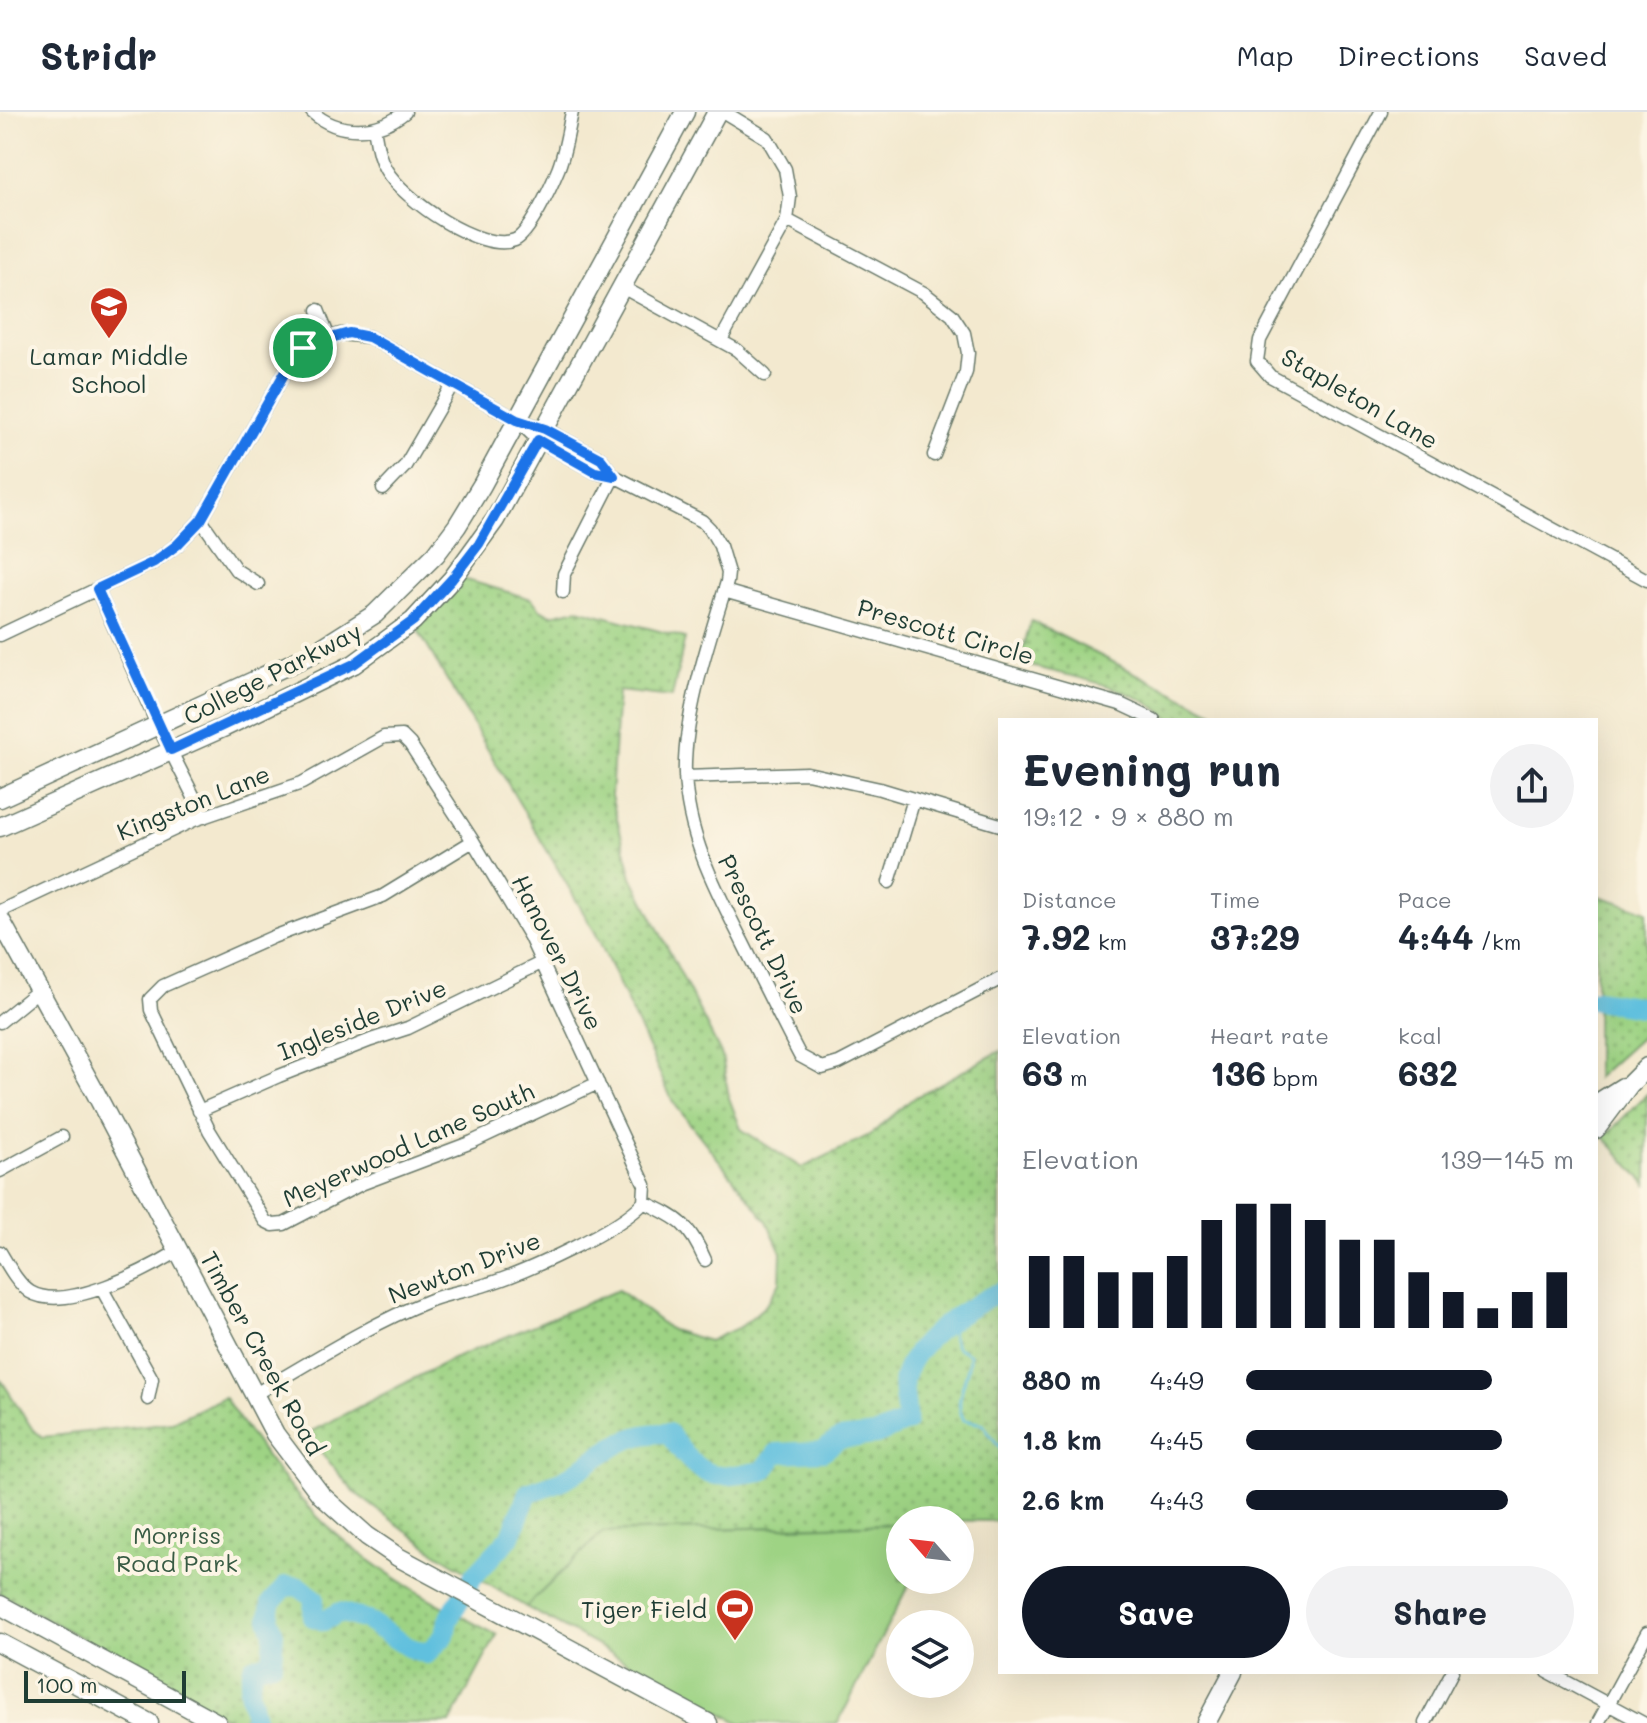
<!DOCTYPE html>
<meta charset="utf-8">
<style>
:root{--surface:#fff;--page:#f2f2f3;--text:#1f2937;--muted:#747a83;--line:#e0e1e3;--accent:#111827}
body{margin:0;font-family:Mali,sans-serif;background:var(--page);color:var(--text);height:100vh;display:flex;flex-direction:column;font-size:30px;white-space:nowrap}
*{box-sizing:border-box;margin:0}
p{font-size:26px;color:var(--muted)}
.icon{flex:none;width:44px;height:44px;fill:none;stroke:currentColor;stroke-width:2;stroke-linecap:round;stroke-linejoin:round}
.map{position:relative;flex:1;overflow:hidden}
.drawer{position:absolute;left:998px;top:606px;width:600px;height:956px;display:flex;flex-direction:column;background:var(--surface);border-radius:0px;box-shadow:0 8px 32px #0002}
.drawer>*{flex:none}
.needle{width:52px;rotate:298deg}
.buttons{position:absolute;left:886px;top:1394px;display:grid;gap:16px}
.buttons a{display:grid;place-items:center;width:88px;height:88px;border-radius:50%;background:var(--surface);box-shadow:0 8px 32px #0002;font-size:40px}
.scale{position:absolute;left:24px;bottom:20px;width:162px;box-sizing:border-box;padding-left:8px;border:4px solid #1f3d34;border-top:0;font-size:22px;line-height:28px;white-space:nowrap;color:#1f3d34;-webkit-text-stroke:6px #fcf5e5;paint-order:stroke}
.pin{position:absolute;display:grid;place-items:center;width:68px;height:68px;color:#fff;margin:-34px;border:4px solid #fff;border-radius:50%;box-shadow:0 2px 8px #0007}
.round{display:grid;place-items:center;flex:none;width:84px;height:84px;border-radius:42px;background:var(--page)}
.head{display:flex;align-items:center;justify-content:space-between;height:136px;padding:0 24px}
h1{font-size:44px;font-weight:700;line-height:60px}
.figures{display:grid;grid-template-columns:repeat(3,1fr);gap:12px;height:136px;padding:8px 24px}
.figures div{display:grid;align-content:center}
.figures b{font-size:34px;font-weight:700}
.figures small{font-size:22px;font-weight:400}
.figures p{font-size:22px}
.chart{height:224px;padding:16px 24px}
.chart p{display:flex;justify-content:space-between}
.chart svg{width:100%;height:144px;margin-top:8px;stroke:var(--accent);stroke-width:6}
.cta{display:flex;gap:16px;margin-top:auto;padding:16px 24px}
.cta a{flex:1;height:92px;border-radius:48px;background:var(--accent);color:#fff;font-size:32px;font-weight:700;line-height:92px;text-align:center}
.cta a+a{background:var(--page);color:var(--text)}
ul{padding:0 24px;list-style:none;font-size:26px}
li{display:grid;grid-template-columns:128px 96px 1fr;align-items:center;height:60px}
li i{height:20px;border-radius:10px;background:var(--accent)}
header{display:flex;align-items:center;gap:48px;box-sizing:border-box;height:112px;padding:0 40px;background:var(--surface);border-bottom:2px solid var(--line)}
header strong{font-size:38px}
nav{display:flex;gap:44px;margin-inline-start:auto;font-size:28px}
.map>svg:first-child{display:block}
.grass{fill:url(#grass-dots);stroke:#5e885c;stroke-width:2}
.garden{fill:#9ed384;stroke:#5e885c;stroke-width:2}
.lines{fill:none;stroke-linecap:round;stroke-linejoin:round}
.stream{stroke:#60c0de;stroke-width:3}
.river{stroke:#60c0de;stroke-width:20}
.street-casing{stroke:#69796a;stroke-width:15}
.secondary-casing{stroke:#69796a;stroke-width:21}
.street{stroke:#fff;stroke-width:12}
.secondary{stroke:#fff;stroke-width:18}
.route-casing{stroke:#fff;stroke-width:16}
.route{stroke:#1a73e8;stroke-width:10}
.labels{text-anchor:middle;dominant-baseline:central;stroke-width:8;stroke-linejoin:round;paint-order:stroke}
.poi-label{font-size:24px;fill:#1f3d34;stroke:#fcf5e5}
.street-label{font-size:24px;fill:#1f3d34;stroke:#fcf5e5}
.park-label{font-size:24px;fill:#385b44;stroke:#fcf5e5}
</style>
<header>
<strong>Stridr</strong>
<nav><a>Map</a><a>Directions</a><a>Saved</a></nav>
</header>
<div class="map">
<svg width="1647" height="1611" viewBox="0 0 1647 1611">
<defs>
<pattern id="grass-dots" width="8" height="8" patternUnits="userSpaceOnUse" patternTransform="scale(2)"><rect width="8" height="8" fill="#9ed384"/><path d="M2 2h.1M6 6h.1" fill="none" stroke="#80ac6d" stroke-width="1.8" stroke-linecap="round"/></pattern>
</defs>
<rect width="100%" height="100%" fill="#fcf5e5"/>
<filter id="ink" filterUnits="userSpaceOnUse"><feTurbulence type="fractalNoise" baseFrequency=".0125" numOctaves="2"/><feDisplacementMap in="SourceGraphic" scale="16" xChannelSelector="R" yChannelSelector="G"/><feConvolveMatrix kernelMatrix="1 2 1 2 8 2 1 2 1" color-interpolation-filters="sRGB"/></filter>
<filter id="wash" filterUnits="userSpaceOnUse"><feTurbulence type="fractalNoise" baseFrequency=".006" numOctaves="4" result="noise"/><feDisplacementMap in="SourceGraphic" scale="32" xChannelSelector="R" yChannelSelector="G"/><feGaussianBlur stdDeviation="1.8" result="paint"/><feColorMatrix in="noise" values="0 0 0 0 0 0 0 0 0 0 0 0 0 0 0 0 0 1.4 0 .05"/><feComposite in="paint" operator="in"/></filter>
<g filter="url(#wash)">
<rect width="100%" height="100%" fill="#f3e9cf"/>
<path class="grass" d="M463 467 532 487 540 497 551 503 578 497 685 526 672 585 618 579 611 684 632 765 722 944 729 986 741 1017 802 1056 870 1023 912 987 1000 939V1409L900 1408V1412L603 1420 526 1495 435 1440 354 1380 306 1322 450 1248 618 1178 671 1218 709 1229 742 1214 766 1193 780 1170 781 1140 767 1109 673 990 596 822 416 515 445 491Z
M1031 509 1229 608H1171C1133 572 1069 565 1019 551Z
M1596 783 1647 799V920L1596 966Z
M1647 982V1073L1604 1025Z
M0 1266 33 1318 43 1325 172 1310 224 1285C255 1330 287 1377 327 1414 377 1460 437 1492 497 1523L450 1611H235L0 1481Z"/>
<path class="garden" d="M900 1412V1468H911L838 1611H740L526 1495 603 1420Z"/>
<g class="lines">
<path class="stream" d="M948 1209 956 1235 969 1242C971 1264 951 1287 964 1308L983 1312 1000 1336"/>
<path class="river" d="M1596 888 1647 896
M252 1611 255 1605 249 1578 253 1555 272 1550 274 1521 269 1507 271 1491 286 1474 299 1475 314 1486 313 1505 324 1509 340 1500 366 1508 408 1535 427 1542 445 1523 448 1508 473 1465 511 1424 528 1381C542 1375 558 1372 570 1364 604 1342 626 1319 668 1321 702 1367 707 1368 763 1359L777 1341 823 1339 839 1327 876 1323 906 1310C908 1296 901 1277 904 1266 915 1226 965 1197 1000 1180"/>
</g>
</g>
<g filter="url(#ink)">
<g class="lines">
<g class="street-casing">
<path id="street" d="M312 0C339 24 378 22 405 0
M1381 0 1260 228 1257 249 1270 264 1647 468
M374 16C377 31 378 45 386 58 403 87 481 142 515 128 529 122 551 75 557 60 565 42 568 19 572 0
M787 108 924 181 952 203 964 221 968 241 966 260 934 343
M622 175 737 238 765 263
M318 198 329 226
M721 228 787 108 790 85 785 57 767 26 724 0
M517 308 538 328 595 360 614 364 702 409 710 417 720 434 728 461 727 470C710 525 683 605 685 662 687 723 715 776 742 829 761 867 780 906 800 944L822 956 839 951 1000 867
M383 377 405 354 452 273
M201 408 236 458 258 472
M97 477 158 614 204 705
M724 479 1120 592 1154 608
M563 480 564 462 614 364
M0 523 154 450 177 433 201 408 296 241 313 231 341 222 369 225 517 308 545 317 601 347 614 364
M685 665 807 661 880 677 1000 713
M473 729 383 784 273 825 163 874 150 887 151 898 209 1018 265 1109 273 1113 284 1112 361 1072 472 1030 598 971
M889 770 914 687
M0 799 194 708 302 671 384 625 402 624 410 632 473 729 530 825 645 1073 644 1090
M0 910 39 878
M199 999 279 964 371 928 408 916 541 851
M0 1059 62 1025
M644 1090C680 1107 689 1112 705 1148
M0 1140C8 1153 17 1171 30 1180 66 1201 147 1158 178 1139
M102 1177 152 1267 148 1287
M255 1282C311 1250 368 1213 428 1189 447 1181 468 1179 488 1172 524 1161 621 1117 644 1090
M1548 1560 1643 1611
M1425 1611 1452 1560
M1598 1611 1647 1521"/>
</g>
<g class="secondary-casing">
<path id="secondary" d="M0 686 312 542 375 502 436 442 457 414 482 373 685 0
M0 715 225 615 354 552 413 509 452 467 495 408 717 0
M0 807 95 980 275 1322 321 1383 367 1424 398 1445 708 1611
M1596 992 1623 975
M1596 1017 1629 973 1647 955
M0 1493 217 1611
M0 1531 149 1611
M1206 1611 1233 1560"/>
</g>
<use href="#street" class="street"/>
<use href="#secondary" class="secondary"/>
</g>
</g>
<g class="lines" filter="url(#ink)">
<g class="route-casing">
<path id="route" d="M349 221 369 225 517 308 545 317 601 347 614 364 595 360 538 328 479 432 452 467 413 509 354 552 171 638 97 477 154 450 177 433 201 408 296 241 313 231Z"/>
</g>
<use href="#route" class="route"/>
</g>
<defs>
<g id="school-pin" transform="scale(2)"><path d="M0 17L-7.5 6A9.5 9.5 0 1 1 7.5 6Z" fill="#c8321e" stroke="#fcf5e5"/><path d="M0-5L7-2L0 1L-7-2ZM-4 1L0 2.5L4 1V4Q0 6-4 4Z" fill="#fff"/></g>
<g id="stadium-pin" transform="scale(2)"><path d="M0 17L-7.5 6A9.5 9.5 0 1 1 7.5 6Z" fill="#c8321e" stroke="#fcf5e5"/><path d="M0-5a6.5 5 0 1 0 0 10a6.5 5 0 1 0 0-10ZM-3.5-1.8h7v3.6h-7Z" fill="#fff"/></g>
</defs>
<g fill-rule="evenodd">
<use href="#school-pin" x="109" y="194"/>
<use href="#stadium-pin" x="735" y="1496"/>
</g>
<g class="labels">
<g class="poi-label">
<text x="109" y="243">Lamar Middle<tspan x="109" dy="28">School</tspan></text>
<text x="707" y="1496" text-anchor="end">Tiger Field</text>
</g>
<g class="street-label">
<text transform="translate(1360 286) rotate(30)">Stapleton Lane</text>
<text transform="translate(946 519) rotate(16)">Prescott Circle</text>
<text transform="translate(272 561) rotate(-27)">College Parkway</text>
<text transform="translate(193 690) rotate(-22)">Kingston Lane</text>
<text transform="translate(764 822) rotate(64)">Prescott Drive</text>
<text transform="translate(558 840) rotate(63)">Hanover Drive</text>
<text transform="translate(362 907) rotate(-22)">Ingleside Drive</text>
<text transform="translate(408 1032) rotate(-24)">Meyerwood Lane South</text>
<text transform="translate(464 1155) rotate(-21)">Newton Drive</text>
<text transform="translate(263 1241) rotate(61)">Timber Creek Road</text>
</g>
<g class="park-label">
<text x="177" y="1422">Morriss<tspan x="177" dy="28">Road Park</tspan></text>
</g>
</g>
</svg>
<div class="buttons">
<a><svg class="needle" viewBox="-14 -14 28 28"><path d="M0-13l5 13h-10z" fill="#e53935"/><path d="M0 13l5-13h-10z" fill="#747a83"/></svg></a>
<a><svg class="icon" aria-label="layers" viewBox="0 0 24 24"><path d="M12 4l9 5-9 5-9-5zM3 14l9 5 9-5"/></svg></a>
</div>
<div class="scale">100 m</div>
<div class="pin" style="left:303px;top:236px;background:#1e9e55"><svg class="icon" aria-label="arrive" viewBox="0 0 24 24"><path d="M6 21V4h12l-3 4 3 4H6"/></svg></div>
<section class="drawer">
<div class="head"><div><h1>Evening run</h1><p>19:12 · 9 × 880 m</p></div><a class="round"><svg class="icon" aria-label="share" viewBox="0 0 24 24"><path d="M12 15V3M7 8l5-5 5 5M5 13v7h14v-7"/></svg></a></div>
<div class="figures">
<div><p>Distance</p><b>7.92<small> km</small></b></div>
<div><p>Time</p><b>37:29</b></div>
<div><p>Pace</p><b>4:44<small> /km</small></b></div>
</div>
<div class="figures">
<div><p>Elevation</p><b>63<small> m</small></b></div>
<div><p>Heart rate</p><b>136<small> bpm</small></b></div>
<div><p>kcal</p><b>632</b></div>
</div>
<div class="chart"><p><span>Elevation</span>139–145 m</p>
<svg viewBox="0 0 160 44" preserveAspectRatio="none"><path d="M5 44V22M15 44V22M25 44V27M35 44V27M45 44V22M55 44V11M65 44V6M75 44V6M85 44V11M95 44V17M105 44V17M115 44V27M125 44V33M135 44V38M145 44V33M155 44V27"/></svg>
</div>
<ul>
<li><b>880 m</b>4:49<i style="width:75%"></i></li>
<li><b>1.8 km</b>4:45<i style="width:78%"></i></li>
<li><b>2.6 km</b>4:43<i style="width:80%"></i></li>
</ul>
<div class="cta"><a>Save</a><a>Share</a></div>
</section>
</div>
